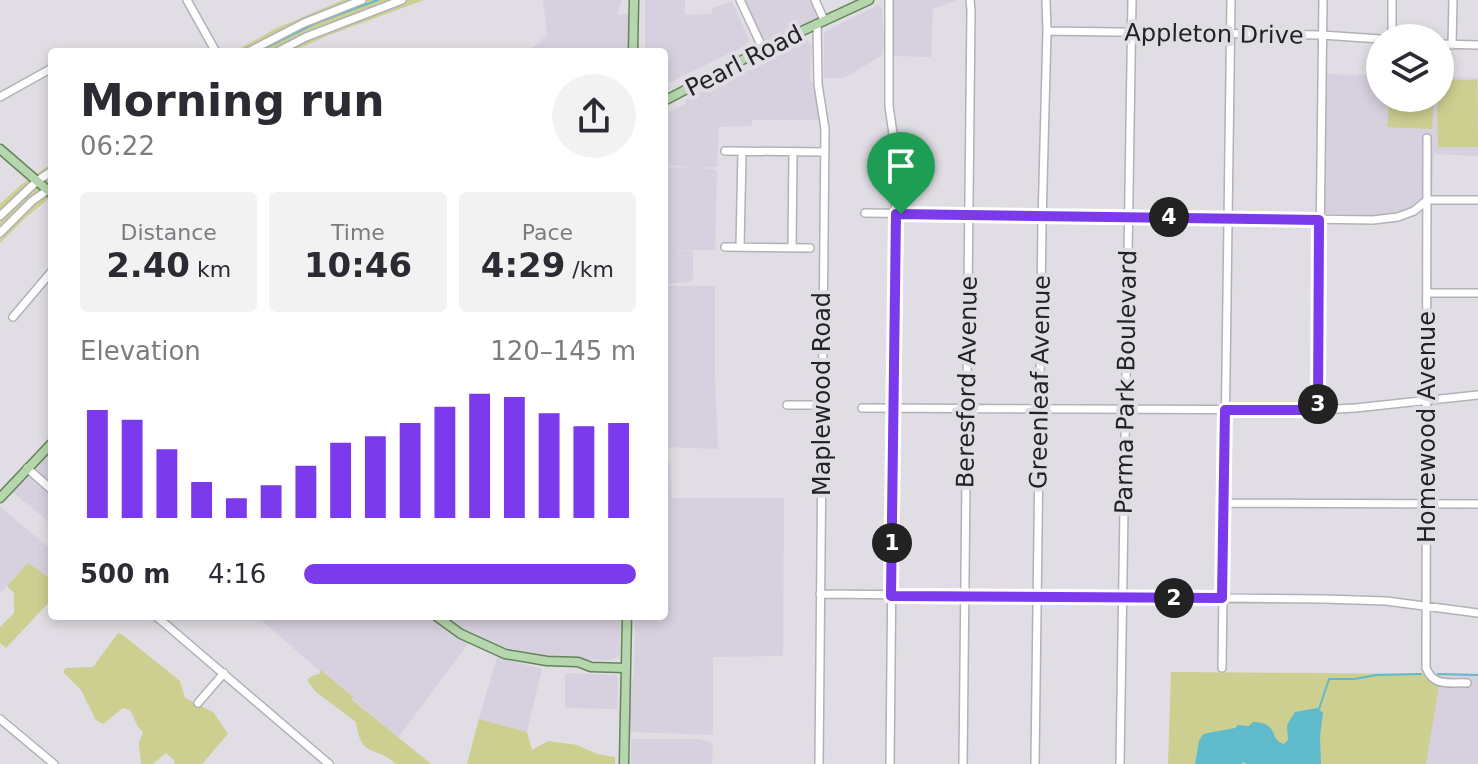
<!DOCTYPE html>
<meta charset="utf-8">
<style>
:root{--surface:#fff;--page:#f2f2f3;--text:#2b2b33;--muted:#7c7c81;--accent:#7c3aed}
body{margin:0;font-family:"DejaVu Sans",sans-serif;background:var(--page);color:var(--text);height:100vh;display:flex;flex-direction:column;font-size:30px;white-space:nowrap}
*{box-sizing:border-box;margin:0}
p{font-size:26px;color:var(--muted)}
.icon{flex:none;width:44px;height:44px;fill:none;stroke:currentColor;stroke-width:2;stroke-linecap:round;stroke-linejoin:round}
.map{position:relative;flex:1;overflow:hidden}
.side{position:absolute;left:48px;top:48px;width:620px;height:572px;display:flex;flex-direction:column;background:var(--surface);border-radius:8px;box-shadow:0 4px 12px #0003}
.side>*{flex:none}
.fabs{position:absolute;left:1366px;top:24px;display:grid;gap:16px}
.fabs a{display:grid;place-items:center;width:88px;height:88px;border-radius:50%;background:var(--surface);box-shadow:0 4px 12px #0003;font-size:40px}
.pin{position:absolute;display:grid;place-items:center;width:68px;height:68px;color:#fff;margin:-82px -34px;border-radius:50% 50% 50% 0;rotate:-45deg;box-shadow:0 0 8px #0007}
.pin .icon{rotate:45deg}
.km{position:absolute;width:40px;height:40px;margin:-20px;border-radius:50%;background:#222;color:#fff;font-size:22px;line-height:40px;text-align:center}
.round{display:grid;place-items:center;flex:none;width:84px;height:84px;border-radius:42px;background:var(--page)}
.summary{display:flex;align-items:center;justify-content:space-between;height:136px;padding:0 32px}
h1{font-size:44px;font-weight:700;line-height:60px}
.figures{display:grid;grid-template-columns:repeat(3,1fr);gap:12px;height:136px;padding:8px 32px}
.figures div{display:grid;align-content:center;border-radius:8px;background:var(--page);text-align:center}
.figures b{font-size:34px;font-weight:700}
.figures small{font-size:22px;font-weight:400}
.figures p{font-size:22px}
.chart{height:224px;padding:16px 32px}
.chart p{display:flex;justify-content:space-between}
.chart svg{width:100%;height:144px;margin-top:8px;stroke:var(--accent);stroke-width:6}
ul{padding:0 32px;list-style:none;font-size:26px}
li{display:grid;grid-template-columns:128px 96px 1fr;align-items:center;height:60px}
li i{height:20px;border-radius:10px;background:var(--accent)}
.map>svg:first-child{display:block}
.built{fill:#d7d0de}
.green{fill:#cccf8f}
.water{fill:#5fbacc}
.lines{fill:none;stroke-linecap:round;stroke-linejoin:round}
.stream{stroke:#5fbacc;stroke-width:2}
.minor-casing{stroke:#b3b0b7;stroke-width:10}
.major-casing{stroke:#638559;stroke-width:11}
.minor{stroke:#fff;stroke-width:7}
.major{stroke:#b6d6ad;stroke-width:8}
.route-casing{stroke:#fff;stroke-width:16}
.route{stroke:#7c3aed;stroke-width:10}
.labels{text-anchor:middle;dominant-baseline:central;stroke-width:8;stroke-linejoin:round;paint-order:stroke}
.street-label{font-size:24px;fill:#232224;stroke:#e0dde4}
</style>
<div class="map">
<svg width="1478" height="764" viewBox="0 0 1478 764">
<rect width="100%" height="100%" fill="#e0dde4"/>
<path class="built" d="M543 0H622L617 15 630 13V52H528L547 35Z
M645 0H685V15L711 14 713 8 732 1 749 39 747 45 664 85V52H645Z
M742 0H813L821 19 764 45Z
M894 0H957L933 9 931 57 893 56Z
M878 5 882 8 884 47 882 55 844 78H824V32Z
M807 40 812 46 810 81 815 82 821 120H753L751 126 719 127 717 167 696 168 715 169 717 173 715 250H673L693 251V279L689 282 664 284V168L690 167 664 164V116L686 103V100L696 94 736 74 753 69 785 53V50Z
M1324 74 1380 75V98H1440V77L1478 78V156L1434 154 1432 197 1404 210 1377 217 1323 216Z
M664 286H715V381L718 449 664 447Z
M52 447V524L12 492Z
M664 462H670L672 498H784L783 656 713 657V735L630 732V690L634 674 635 616H664Z
M0 507 52 550V573L49 577 15 576 0 594Z
M256 616H429L468 644 398 738Z
M445 616H621L620 654 617 657 611 660 546 658 520 654 480 639Z
M497 657 542 669 527 732 479 719Z
M565 673 616 675 618 679 617 709 565 708Z
M1441 674H1478V764H1426Z
M631 739H699L713 743 712 764H631Z"/>
<path class="green" d="M343 0H424L329 35 291 52H233L279 27Z
M1440 80H1477L1478 147H1438L1437 98H1440Z
M1390 98H1434L1432 129 1387 127Z
M52 163V196L26 217 0 243V204L22 184Z
M28 563 48 577 52 573V599L6 648 0 643V627L14 613V593L7 586Z
M118 633 124 636 180 681 185 698 213 712 228 734 202 764H174L175 761 166 753 153 764H141L139 743 143 732 138 727 130 710 123 708 103 724 96 720 81 690 63 672 66 668 93 667Z
M321 670 353 697 351 699 431 764H396C377 745 361 760 356 722L316 692 307 680 312 676 319 674Z
M1171 672 1441 674 1426 764H1168Z
M479 719 527 732 532 750 548 741 577 745 597 754 615 757V764H467Z"/>
<path class="water" d="M1317 708 1323 713 1320 736 1321 764H1247L1243 762 1241 764H1195L1199 741 1203 734 1235 728 1238 725 1249 726 1253 722C1281 723 1267 739 1284 744L1288 740 1287 725 1295 712Z"/>
<g class="lines">
<path class="stream" d="M257 52 316 23 378 0
M1438 674 1478 675
M1319 709 1329 679H1355L1376 675 1421 674"/>
<g class="minor-casing">
<path id="minor" d="M187 0 216 52
M740 0 763 49
M815 0 824 20
M889 0V106L896 155 890 764
M817 24 818 84 825 129 819 764
M1047 31 1322 35 1380 39
M1392 38V0
M1440 44 1478 45
M1452 45 1453 0
M248 52 304 23 362 0
M277 52 306 37 402 0
M0 97 52 68
M1427 138 1426 668C1434 687 1448 682 1467 683
M725 151 825 152
M865 213 1373 220 1398 217 1414 211 1427 200H1478
M0 216 37 181 52 171
M0 233 32 201 52 187
M725 247 810 248
M740 247 742 152
M792 248 793 152
M1427 293H1478
M13 317 52 271
M787 405H822
M862 408 1318 410 1355 408 1478 395
M1318 410 1323 0
M27 468 52 490
M1223 503 1478 504
M820 594 1324 599 1386 601 1478 613
M156 616 329 764
M1222 668 1231 0
M198 703 224 673
M0 719 54 764
M963 764 971 10 970 0
M1035 764 1042 222 1047 31 1046 0
M1120 764 1132 0"/>
</g>
<g class="major-casing">
<path id="major" d="M633 52 634 0
M664 101 763 49 869 0
M0 149 52 194
M0 498 52 443
M436 616 461 634 505 654 547 661 578 662 591 667 625 668
M624 764 627 616"/>
</g>
<use href="#minor" class="minor"/>
<use href="#major" class="major"/>
</g>
<g class="lines">
<g class="route-casing">
<path id="route" d="M896 214 1319 220 1318 410H1225L1222 598 891 596Z"/>
</g>
<use href="#route" class="route"/>
</g>
<g class="labels">
<g class="street-label">
<text transform="translate(1214 34) rotate(1)">Appleton Drive</text>
<text transform="translate(744 61) rotate(-27)">Pearl Road</text>
<text transform="translate(967 382) rotate(-89)">Beresford Avenue</text>
<text transform="translate(1040 382) rotate(-89)">Greenleaf Avenue</text>
<text transform="translate(1126 382) rotate(-89)">Parma Park Boulevard</text>
<text transform="translate(822 394) rotate(-90)">Maplewood Road</text>
<text transform="translate(1427 427) rotate(-90)">Homewood Avenue</text>
</g>
</g>
</svg>
<div class="fabs">
<a><svg class="icon" aria-label="layers" viewBox="0 0 24 24"><path d="M12 4l9 5-9 5-9-5zM3 14l9 5 9-5"/></svg></a>
</div>
<div class="pin" style="left:901px;top:214px;background:#1e9e55"><svg class="icon" aria-label="arrive" viewBox="0 0 24 24"><path d="M6 21V4h12l-3 4 3 4H6"/></svg></div>
<b class="km" style="left:892px;top:543px">1</b>
<b class="km" style="left:1174px;top:598px">2</b>
<b class="km" style="left:1318px;top:404px">3</b>
<b class="km" style="left:1169px;top:217px">4</b>
<section class="side">
<div class="summary"><div><h1>Morning run</h1><p>06:22</p></div><a class="round"><svg class="icon" aria-label="share" viewBox="0 0 24 24"><path d="M12 15V3M7 8l5-5 5 5M5 13v7h14v-7"/></svg></a></div>
<div class="figures">
<div><p>Distance</p><b>2.40<small> km</small></b></div>
<div><p>Time</p><b>10:46</b></div>
<div><p>Pace</p><b>4:29<small> /km</small></b></div>
</div>
<div class="chart"><p><span>Elevation</span>120–145 m</p>
<svg viewBox="0 0 160 44" preserveAspectRatio="none"><path d="M5 44V11M15 44V14M25 44V23M35 44V33M45 44V38M55 44V34M65 44V28M75 44V21M85 44V19M95 44V15M105 44V10M115 44V6M125 44V7M135 44V12M145 44V16M155 44V15"/></svg>
</div>
<ul>
<li><b>500 m</b>4:16<i style="width:100%"></i></li>
</ul>
</section>
</div>
